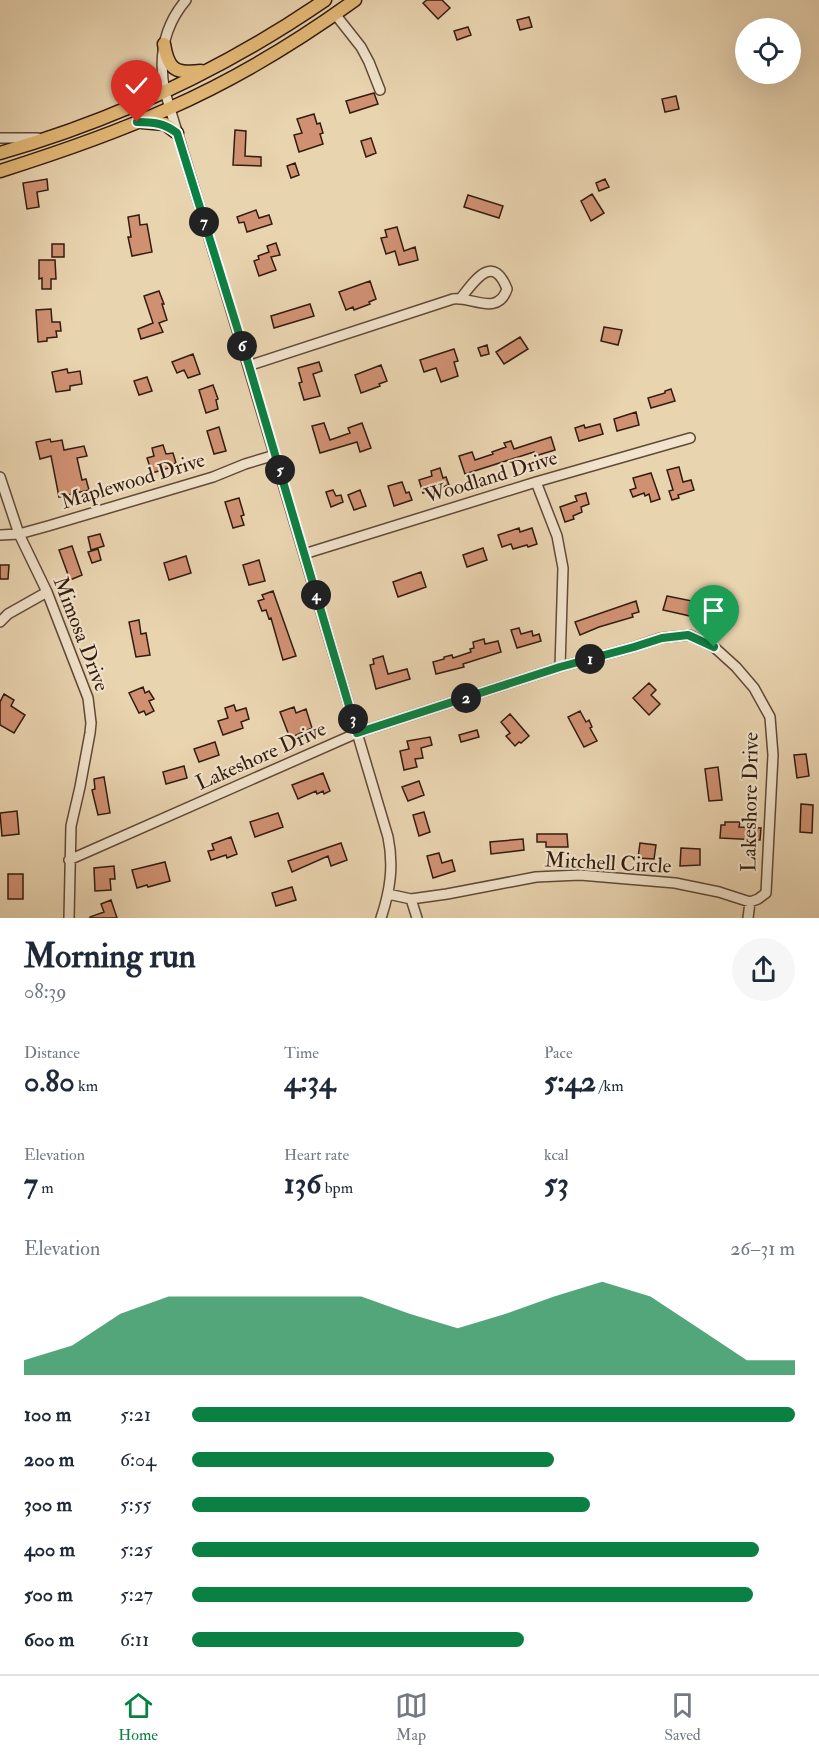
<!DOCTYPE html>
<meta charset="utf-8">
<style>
:root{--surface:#fff;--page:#f6f6f7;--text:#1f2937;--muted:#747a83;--line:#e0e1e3;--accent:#0b8043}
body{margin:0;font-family:"IM FELL Double Pica",serif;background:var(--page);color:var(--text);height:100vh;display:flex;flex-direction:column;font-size:22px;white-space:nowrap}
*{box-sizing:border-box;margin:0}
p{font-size:20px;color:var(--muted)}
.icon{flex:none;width:33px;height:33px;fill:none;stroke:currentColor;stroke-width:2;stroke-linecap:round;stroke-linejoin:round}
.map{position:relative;height:918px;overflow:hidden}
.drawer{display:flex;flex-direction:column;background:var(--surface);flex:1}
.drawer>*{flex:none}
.fabs{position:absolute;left:735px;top:18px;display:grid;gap:12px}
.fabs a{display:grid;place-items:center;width:66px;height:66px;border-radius:50%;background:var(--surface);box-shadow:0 6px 24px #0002;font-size:30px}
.pin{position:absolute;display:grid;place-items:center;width:51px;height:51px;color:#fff;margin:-62px -26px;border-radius:50% 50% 50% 0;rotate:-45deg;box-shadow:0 0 6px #0007}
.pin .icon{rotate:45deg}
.km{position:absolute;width:30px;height:30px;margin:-15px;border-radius:50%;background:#222;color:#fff;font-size:16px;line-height:30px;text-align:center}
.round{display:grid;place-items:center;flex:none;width:63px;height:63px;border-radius:32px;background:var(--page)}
.summary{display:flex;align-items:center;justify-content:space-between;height:102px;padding:0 24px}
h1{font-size:33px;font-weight:700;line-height:45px}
.stats{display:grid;grid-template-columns:repeat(3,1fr);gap:9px;height:102px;padding:6px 24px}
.stats div{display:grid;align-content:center}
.stats b{font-size:30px;font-weight:700}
.stats small{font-size:16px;font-weight:400}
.stats p{font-size:16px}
.chart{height:168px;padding:12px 24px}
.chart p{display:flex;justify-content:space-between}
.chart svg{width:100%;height:108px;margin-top:6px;fill:var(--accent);opacity:.7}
ul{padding:0 24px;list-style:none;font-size:20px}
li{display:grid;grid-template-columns:96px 72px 1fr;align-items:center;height:45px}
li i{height:15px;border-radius:8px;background:var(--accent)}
.dock{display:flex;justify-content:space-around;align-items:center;height:84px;border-top:2px solid var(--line);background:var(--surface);font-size:16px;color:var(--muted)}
.dock a{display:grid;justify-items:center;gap:3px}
.dock .active{color:var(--accent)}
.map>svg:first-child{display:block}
.building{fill:#d09173;stroke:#331c0f;stroke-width:1.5}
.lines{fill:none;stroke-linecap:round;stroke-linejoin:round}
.minor-casing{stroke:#604a37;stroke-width:12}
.major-casing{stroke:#331c0f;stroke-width:15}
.minor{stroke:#f1e3cc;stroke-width:9}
.major{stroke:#e4ba78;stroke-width:12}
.route-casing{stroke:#fff;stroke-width:12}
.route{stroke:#0b8043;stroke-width:8}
.labels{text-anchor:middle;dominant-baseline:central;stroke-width:4.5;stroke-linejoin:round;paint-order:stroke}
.street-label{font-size:21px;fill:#331c0f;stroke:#f1e3cc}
</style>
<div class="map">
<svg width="819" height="918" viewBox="0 0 819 918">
<rect width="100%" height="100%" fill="#e9d4b0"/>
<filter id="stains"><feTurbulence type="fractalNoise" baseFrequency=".00333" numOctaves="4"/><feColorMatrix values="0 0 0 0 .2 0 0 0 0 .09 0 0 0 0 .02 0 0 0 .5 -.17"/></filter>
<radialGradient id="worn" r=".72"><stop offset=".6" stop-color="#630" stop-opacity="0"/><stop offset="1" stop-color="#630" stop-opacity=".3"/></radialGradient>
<path class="building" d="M427 0H442L450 8 438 19 423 3Z
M529 17 532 27 520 30 517 20Z
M468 27 471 35 457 40 454 31Z
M374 93 378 104 350 113 346 101Z
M676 96 679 109 665 112 662 99Z
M314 114 317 124 320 123 323 133 320 134 323 144 299 152 294 135 302 133 297 119Z
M235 130 246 131 245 156 261 157V166L233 165Z
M371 138 376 153 366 157 361 141Z
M295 163 299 175 291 178 287 166Z
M47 179 48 190 37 192 39 207 27 209 23 183Z
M605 179 609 187 599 191 596 183Z
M592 194 604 213 591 221 581 201Z
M468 195 503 206 499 218 464 207Z
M256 210 259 218 269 215 272 224 247 232 244 222 239 223 237 217Z
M139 215 140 225 147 224 152 252 132 256 128 237H131L128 217Z
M397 227 404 251 415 247 418 260 399 265 395 251 386 254 381 238 387 237 385 230Z
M276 243 280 255 271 257 276 270 259 276 254 261 259 259 258 256 269 252 267 246Z
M52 244H64V257H52Z
M39 260H55L56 279H51V289H42V278L39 279Z
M370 281 376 299 369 302 370 304 354 310 353 307 346 310 339 292Z
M159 291 164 304H162L167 320 159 323 163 332 141 339 138 329 153 323 144 296Z
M310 304 314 316 274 328 271 316Z
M51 309 52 322H60L61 331H56L57 337 47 338V341L38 342 36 310Z
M604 327 622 330 618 345 601 341Z
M520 337 528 349 504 364 496 352Z
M487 345 489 354 481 356 478 348Z
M454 349 458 361 454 362 458 376 441 382 436 368 424 372 420 360Z
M193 354 200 374 188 378 184 370 177 373 172 362Z
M319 362 322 371 313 374 320 396 304 400 299 383 302 382 298 368Z
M381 365 387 381 379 384 380 386 361 393 355 375Z
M67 369 68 373 80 371 82 384 70 386V390L56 392 52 372Z
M147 377 152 391 139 395 134 381Z
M213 385 218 399 216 400 218 409 206 413 199 390Z
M671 389 675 401 651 408 648 398 665 393V391Z
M636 412 639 425 617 431 614 419Z
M324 423 330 440 350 433 348 428 362 423 371 448 360 452 357 442 320 453 312 426Z
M600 424 603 434 579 441 575 428 584 425 585 428Z
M219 427 226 451 214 454 207 431Z
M551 437 555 450 535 456 534 452 465 474 459 456 472 452 475 460 493 454 492 452 506 447 504 443 511 441 514 449Z
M50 439 51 442 62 440 64 450 84 446 87 456 77 458 82 480 86 479 89 490 59 497 51 456 40 459 36 442Z
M163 445 166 454 173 453 176 463 169 465V468L152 473 147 458 154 456 152 448Z
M679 467 683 482 691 480 694 490 678 495 679 498 672 500 669 491 673 490 667 470Z
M440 468 443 478 446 477 449 485 423 493 419 480 432 476 431 471Z
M651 473 660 499 651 502 649 494 645 496 644 493 633 497 630 490 636 488 633 478Z
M402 482 406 493 409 492 412 500 394 506 388 486Z
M333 490 336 496 341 495 343 502 331 507 326 492Z
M360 490 366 506 354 510 348 495Z
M586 493 589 504 581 507 582 512 573 516 574 519 565 522 560 507 577 501 575 496Z
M239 498 244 515 241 516 244 525 233 528 225 502Z
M519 528 520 532 532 528 537 544 528 547 527 545 513 549 511 544 502 547 498 535Z
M100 534 104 546 91 550 88 537Z
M72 546 82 575 70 580 59 550Z
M483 548 487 560 467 567 463 555Z
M98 549 101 560 92 563 88 552Z
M186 556 191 573 169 580 164 563Z
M259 560 265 581 249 585 243 565Z
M0 565H9L8 579H0Z
M421 572 426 587 398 597 393 582Z
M273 591 296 656 283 660 271 618 269 619 266 610 262 611 258 601 264 599 262 595Z
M667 596 702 603 699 618 663 610Z
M636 601 639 612 632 614 633 617 599 627 580 635 575 622Z
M139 620 141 634 146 633 150 655 136 657 129 622Z
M519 628 521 634 532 631 533 636 539 634 541 641 517 648 511 630Z
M484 639 485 644 498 641 501 652 463 664 464 667 436 674 433 662 444 659V657L452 655 453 658 471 652 470 649 474 648 473 642Z
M383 656 388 674 407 669 410 679 376 689 370 665 374 664 373 659Z
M649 683 656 690 651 695 660 704 649 715 633 698Z
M143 687 145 693 149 691 154 699 149 701 154 711 146 715 144 711 139 713 129 693Z
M4 694 14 700 11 706 25 715 14 733 0 725V702Z
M234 705 236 711 246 708 249 719 241 722 243 728 223 735 218 721 228 718 225 708Z
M294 707 296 713 306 709 312 728 290 738 280 712Z
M580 711 586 722 589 720 592 727 590 728 597 741 584 747 568 717Z
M510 714 529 736 521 743 519 742 515 746 506 736 510 733 501 722Z
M477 730 479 737 461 742 459 735Z
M430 737 432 745 421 748 423 758 415 759 417 767 404 770 400 751 409 749 407 741Z
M215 742 219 755 199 762 194 749Z
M806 754 809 776 797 778 794 755Z
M184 766 187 778 166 784 163 772Z
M718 767 722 800 709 801 705 769Z
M323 773 330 791 324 794 323 791 317 794 316 791 298 799 292 785Z
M104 777 110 813 98 815 92 790 95 789 94 779Z
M419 781 424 795 408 801 402 787Z
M801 804 813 805 812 833 800 832Z
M17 811 19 834 2 836 0 813Z
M424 812 430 832 419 836 413 815Z
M278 813 283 827 255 837 250 822Z
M725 822H740L739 827 761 828 760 840 720 838 721 825H725Z
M537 834H567L568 847H546V842H537Z
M231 837 237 854 227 858 226 855 211 860 208 851 214 850 212 844Z
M523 839 524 850 491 854 490 842Z
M341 843 347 860 331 866 328 856 292 872 288 861Z
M640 843 656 845 654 859 638 858Z
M681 848 700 849V865L680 866Z
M439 853 442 863 452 860 455 871 433 878 427 856Z
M165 862 170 881 148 887 147 885 137 888 132 870Z
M114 866 115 879H110L111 890 95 891 94 868Z
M8 874H23V899H8Z
M292 887 296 900 276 906 272 893Z
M111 900 117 918H90V917L104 912 101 904Z"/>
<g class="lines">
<g class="minor-casing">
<path id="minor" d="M186 0C163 27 158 58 165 92L248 366 388 837C394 866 390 891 381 918
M335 14 361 47 369 62 380 90
M0 138H38
M248 366 453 299C471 296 498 317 507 289 493 253 475 280 461 298
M0 477 19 534 47 592 88 698 91 723 90 733 80 787 71 826 69 918
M536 482 557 536 563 568 560 667
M0 535 19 534 48 526 213 477 245 464 275 455
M304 554 536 482 690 438
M0 622 8 614 47 592
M69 860 357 733 560 667 634 647 661 638 689 635 714 647 736 667 754 688 770 717 773 755 766 893 758 899 750 902
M388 894 411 899 447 894 536 877 580 875 675 883 719 892 750 902
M411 899 417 918
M748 918 750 902"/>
</g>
<g class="major-casing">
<path id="major" d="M164 44C168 70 176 74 201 71
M142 122 165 124 177 133
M0 153C115 120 226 68 325 0
M0 171C57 153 113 134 168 109 234 80 297 42 355 0"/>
</g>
<use href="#minor" class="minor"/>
<use href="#major" class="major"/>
</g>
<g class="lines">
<g class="route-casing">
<path id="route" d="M137 122C153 122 164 123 177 133L249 366 357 733 560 667 634 647 662 638 688 635 714 647"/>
</g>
<use href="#route" class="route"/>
</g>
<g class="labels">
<g class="street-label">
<text transform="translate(491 477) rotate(-17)">Woodland Drive</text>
<text transform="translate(133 481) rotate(-17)">Maplewood Drive</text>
<text transform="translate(81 634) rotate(69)">Mimosa Drive</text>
<text transform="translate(261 756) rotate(-24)">Lakeshore Drive</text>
<text transform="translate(750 802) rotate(-89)">Lakeshore Drive</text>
<text transform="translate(608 863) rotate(3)">Mitchell Circle</text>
</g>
</g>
<rect width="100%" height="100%" filter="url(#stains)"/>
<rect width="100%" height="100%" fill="url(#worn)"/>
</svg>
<div class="fabs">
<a><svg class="icon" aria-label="locate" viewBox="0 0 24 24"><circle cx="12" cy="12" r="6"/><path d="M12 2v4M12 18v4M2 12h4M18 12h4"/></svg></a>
</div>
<div class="pin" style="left:714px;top:647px;background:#1e9e55"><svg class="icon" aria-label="arrive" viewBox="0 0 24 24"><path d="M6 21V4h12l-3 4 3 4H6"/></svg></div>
<div class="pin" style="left:137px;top:122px;background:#d93025"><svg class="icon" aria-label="check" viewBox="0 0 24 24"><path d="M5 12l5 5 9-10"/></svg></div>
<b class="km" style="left:590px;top:659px">1</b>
<b class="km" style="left:466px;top:698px">2</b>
<b class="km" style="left:353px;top:719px">3</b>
<b class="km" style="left:316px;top:595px">4</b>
<b class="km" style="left:280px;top:470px">5</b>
<b class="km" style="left:242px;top:346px">6</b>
<b class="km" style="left:204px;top:222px">7</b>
</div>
<section class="drawer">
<div class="summary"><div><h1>Morning run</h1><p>08:39</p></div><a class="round"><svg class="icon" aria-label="share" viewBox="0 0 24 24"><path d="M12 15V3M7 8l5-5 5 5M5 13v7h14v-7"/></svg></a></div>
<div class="stats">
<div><p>Distance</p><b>0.80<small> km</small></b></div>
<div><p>Time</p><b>4:34</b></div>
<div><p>Pace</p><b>5:42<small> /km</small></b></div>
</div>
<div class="stats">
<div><p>Elevation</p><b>7<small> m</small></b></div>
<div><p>Heart rate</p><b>136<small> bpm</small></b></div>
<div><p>kcal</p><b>53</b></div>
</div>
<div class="chart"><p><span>Elevation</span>26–31 m</p>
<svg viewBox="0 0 160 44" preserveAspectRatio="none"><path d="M0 44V38L10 32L20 19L30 12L40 12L50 12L60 12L70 12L80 19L90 25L100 19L110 12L120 6L130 12L140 25L150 38L160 38V44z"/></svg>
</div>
<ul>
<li><b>100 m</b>5:21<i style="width:100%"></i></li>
<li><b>200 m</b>6:04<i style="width:60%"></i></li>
<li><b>300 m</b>5:55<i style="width:66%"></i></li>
<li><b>400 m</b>5:25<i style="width:94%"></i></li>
<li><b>500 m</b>5:27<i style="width:93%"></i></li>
<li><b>600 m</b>6:11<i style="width:55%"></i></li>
</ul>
</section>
<nav class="dock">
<a class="active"><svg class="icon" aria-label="home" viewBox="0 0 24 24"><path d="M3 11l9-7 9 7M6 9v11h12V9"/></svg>Home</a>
<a><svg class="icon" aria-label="map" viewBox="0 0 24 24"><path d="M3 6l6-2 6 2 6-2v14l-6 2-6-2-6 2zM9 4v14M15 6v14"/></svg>Map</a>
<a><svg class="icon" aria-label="saved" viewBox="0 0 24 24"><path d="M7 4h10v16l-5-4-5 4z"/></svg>Saved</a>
</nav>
